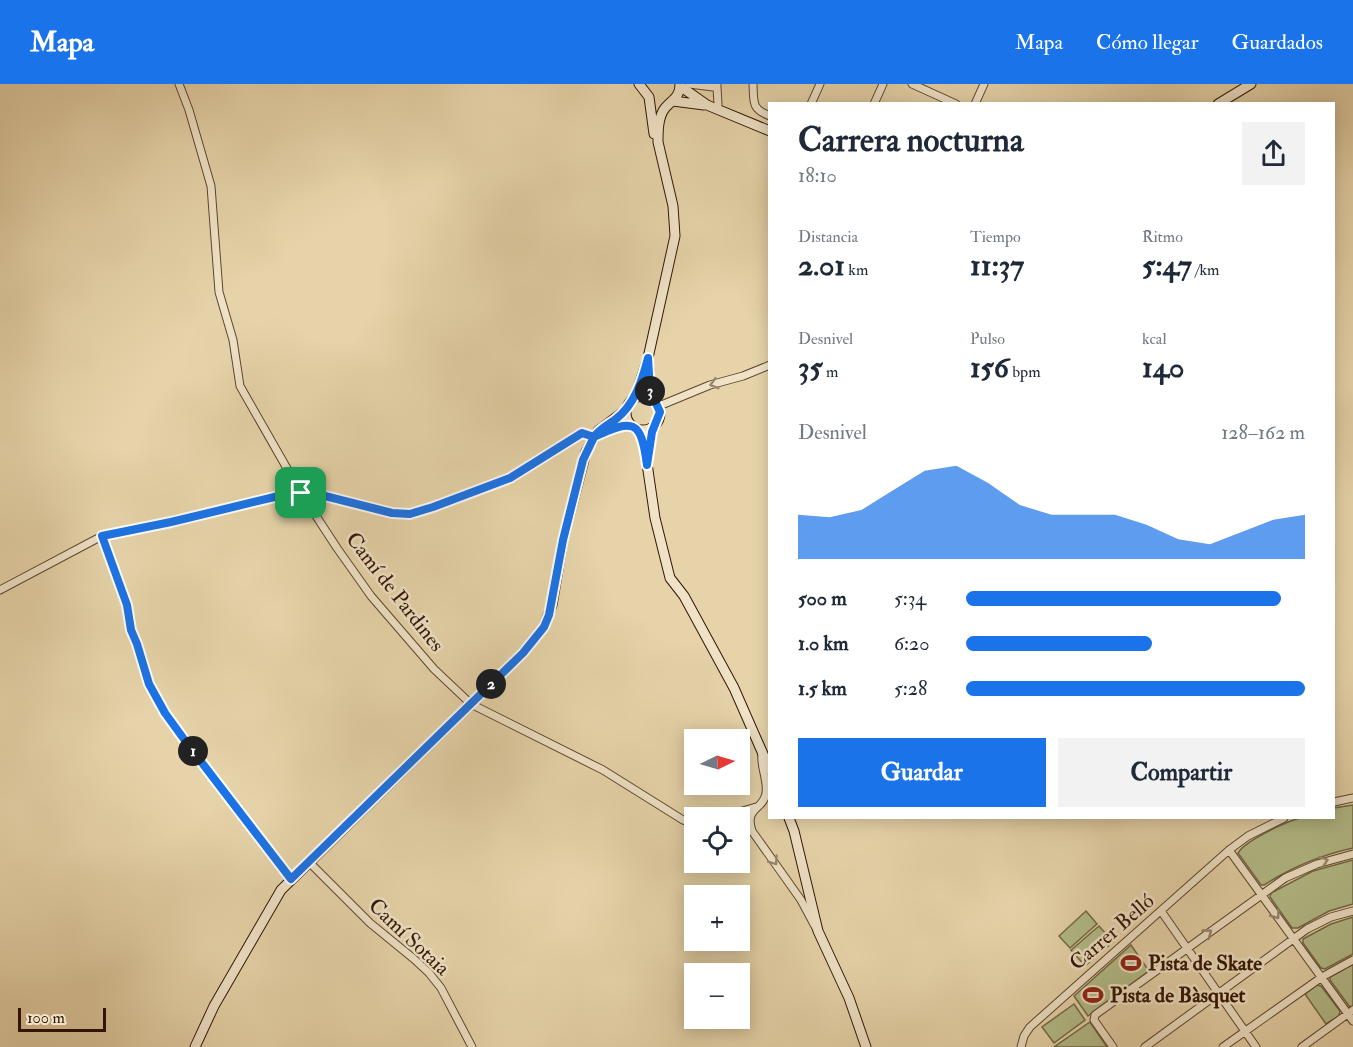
<!DOCTYPE html>
<html lang="es">
<meta charset="utf-8">
<style>
:root{--surface:#fff;--page:#f2f2f3;--text:#1f2937;--muted:#747a83;--accent:#1a73e8}
body{margin:0;font-family:"IM FELL Double Pica",serif;background:var(--page);color:var(--text);height:100vh;display:flex;flex-direction:column;font-size:22px;white-space:nowrap}
*{box-sizing:border-box;margin:0}
p{font-size:20px;color:var(--muted)}
.icon{flex:none;width:33px;height:33px;fill:none;stroke:currentColor;stroke-width:2;stroke-linecap:round;stroke-linejoin:round}
.map{position:relative;flex:1;overflow:hidden}
.panel{position:absolute;left:768px;top:18px;width:567px;height:717px;display:flex;flex-direction:column;background:var(--surface);border-radius:0px;box-shadow:0 3px 15px #0003}
.panel>*{flex:none}
.needle{width:39px;rotate:85deg}
.tools{position:absolute;left:684px;top:645px;display:grid;gap:12px}
.tools a{display:grid;place-items:center;width:66px;height:66px;border-radius:0px;background:var(--surface);box-shadow:0 3px 15px #0003;font-size:30px}
.scale{position:absolute;left:18px;bottom:15px;width:88px;box-sizing:border-box;padding-left:6px;border:3px solid #321603;border-top:0;font-size:16px;line-height:21px;white-space:nowrap;color:#321603;-webkit-text-stroke:4px #efe2c7;paint-order:stroke}
.pin{position:absolute;display:grid;place-items:center;width:51px;height:51px;color:#fff;margin:-26px;border-radius:12px;box-shadow:0 3px 9px #0006}
.km{position:absolute;width:30px;height:30px;margin:-15px;border-radius:50%;background:#222;color:#fff;font-size:16px;line-height:30px;text-align:center}
.round{display:grid;place-items:center;flex:none;width:63px;height:63px;border-radius:0px;background:var(--page)}
.headline{display:flex;align-items:center;justify-content:space-between;height:102px;padding:0 30px}
h1{font-size:33px;font-weight:800;line-height:45px}
.metrics{display:grid;grid-template-columns:repeat(3,1fr);gap:9px;height:102px;padding:6px 30px}
.metrics div{display:grid;align-content:center}
.metrics b{font-size:30px;font-weight:800}
.metrics small{font-size:16px;font-weight:400}
.metrics p{font-size:16px}
.chart{height:168px;padding:12px 30px}
.chart p{display:flex;justify-content:space-between}
.chart svg{width:100%;height:108px;margin-top:6px;fill:var(--accent);opacity:.7}
.action{display:flex;gap:12px;margin-top:auto;padding:12px 30px}
.action a{flex:1;height:69px;border-radius:0px;background:var(--accent);color:#fff;font-size:24px;font-weight:800;line-height:69px;text-align:center}
.action a+a{background:var(--page);color:var(--text)}
ul{padding:0 30px;list-style:none;font-size:20px}
li{display:grid;grid-template-columns:96px 72px 1fr;align-items:center;height:45px}
li i{height:15px;border-radius:8px;background:var(--accent)}
header{display:flex;align-items:center;gap:36px;box-sizing:border-box;height:84px;padding:0 30px;background:var(--accent);color:#fff}
header strong{font-size:28px}
nav{display:flex;gap:33px;margin-inline-start:auto;font-size:21px}
.map>svg:first-child{display:block}
.green{fill:#b3bc89;stroke:#726946;stroke-width:1.5}
.lines{fill:none;stroke-linecap:round;stroke-linejoin:round}
.street-casing{stroke:#5f452c;stroke-width:9}
.secondary-casing{stroke:#321603;stroke-width:11}
.street{stroke:#efe2c7;stroke-width:7}
.secondary{stroke:#efe2c7;stroke-width:9}
.oneway{stroke:#9a866f}
.route-casing{stroke:#fff;stroke-width:12}
.route{stroke:#1a73e8;stroke-width:8}
.labels{text-anchor:middle;dominant-baseline:central;stroke-width:5;stroke-linejoin:round;paint-order:stroke}
.street-label{font-size:21px;fill:#321603;stroke:#efe2c7}
.poi-label{font-size:21px;font-weight:bold;fill:#321603;stroke:#efe2c7;text-anchor:start}
</style>
<header>
<strong>Mapa</strong>
<nav><a>Mapa</a><a>Cómo llegar</a><a>Guardados</a></nav>
</header>
<div class="map">
<svg width="1353" height="963" viewBox="0 0 1353 963">
<rect width="100%" height="100%" fill="#e6d3a9"/>
<filter id="stains"><feTurbulence type="fractalNoise" baseFrequency=".00333" numOctaves="4"/><feColorMatrix values="0 0 0 0 .2 0 0 0 0 .09 0 0 0 0 .02 0 0 0 .5 -.17"/></filter>
<radialGradient id="worn" r=".72"><stop offset=".6" stop-color="#630" stop-opacity="0"/><stop offset="1" stop-color="#630" stop-opacity=".3"/></radialGradient>
<path class="green" d="M1353 721V764C1321 771 1292 783 1264 801H1261L1238 769C1245 757 1285 738 1300 734 1310 732 1323 734 1334 734V724Z
M1353 776V820L1329 827 1298 844H1292L1270 813 1271 809 1313 787Z
M1086 827 1097 840 1070 864 1059 852Z
M1353 833V870L1325 885 1321 884 1303 859V855L1331 840Z
M1099 842 1113 858 1085 882 1071 866Z
M1131 861 1149 887 1088 932 1074 912Z
M1353 880V922L1352 923 1349 922 1330 896V893Z
M1317 901 1321 902 1340 927 1339 932 1326 940 1305 910Z
M1074 920 1085 936 1054 959 1042 943Z
M1090 938 1107 963H1054Z"/>
<g class="lines">
<g class="street-casing">
<path id="street" d="M179 0 189 26 211 102 219 208 233 256 240 302 301 409 337 464 371 512 434 585 471 620 603 686 683 736 694 740
M689 0 713 3H717V0
M753 0C754 18 751 25 770 32
M912 0 956 20
M717 3 718 20
M811 20 820 0
M874 20 883 0
M975 20 984 0
M659 322 710 301 743 292 770 281
M102 452 127 521 131 546 137 560 149 600 165 629 185 658 291 795
M0 506 102 452 171 438 287 410H317L392 429 410 430 433 423 510 394 582 349 594 353
M762 669C760 683 768 695 766 709 764 726 744 723 752 747L801 816 816 844
M1334 718 1353 714
M719 734 756 723
M1229 766 1353 937
M309 778 370 839 414 875 429 889 441 904 472 963
M1161 827 1256 963
M1021 963 1024 952 1030 943 1229 766 1248 752 1284 734
M1113 963 1094 936 1095 931 1285 794 1317 780 1353 770
M1145 963 1307 845 1331 833 1353 827
M1223 963 1322 893 1353 876
M1302 963 1353 926"/>
</g>
<g class="secondary-casing">
<path id="secondary" d="M639 0 649 13 654 50
M680 2 707 21 770 47
M673 17 704 21
M1218 20 1251 0
M649 285V300L653 314
M626 329a17 17 0 1 1 34 0a17 17 0 1 1-34 0Z
M635 314 648 274 675 152 673 122 658 58C658 47 658 33 665 24 673 15 680 13 680 0
M637 345 644 359 655 434 670 494 684 512 734 604 770 686
M789 734 794 747 818 847 849 914 866 963
M195 963 214 922 281 806 523 569 544 543 552 521 563 456 586 368 598 347 626 326"/>
</g>
<use href="#street" class="street"/>
<use href="#secondary" class="secondary"/>
</g>
<defs><path id="oneway-chevron" d="M-2-3.5L2.5 0L-2 3.5" fill="none" stroke-width="1.6" stroke-linecap="round" stroke-linejoin="round" transform="scale(1.5)"/></defs>
<g class="oneway">
<use href="#oneway-chevron" transform="translate(714 300) rotate(164)"/>
<use href="#oneway-chevron" transform="translate(774 777) rotate(55)"/>
<use href="#oneway-chevron" transform="translate(1324 777) rotate(-18)"/>
<use href="#oneway-chevron" transform="translate(1276 831) rotate(54)"/>
<use href="#oneway-chevron" transform="translate(1208 849) rotate(-36)"/>
</g>
<g class="lines">
<g class="route-casing">
<path id="route" d="M301 409 287 410 171 438 102 452 127 521 131 546 137 560 149 600 165 629 186 658 291 795 523 569 544 543 549 531 563 456 583 376 594 353C634 334 641 336 647 381L652 348 660 328 650 306 648 274C642 297 635 320 616 335 608 341 599 345 594 353L582 349 510 394 433 423 410 430 392 429 317 410 301 409"/>
</g>
<use href="#route" class="route"/>
</g>
<defs>
<g id="stadium-bare" transform="scale(1.62)"><path d="M0-5a6.5 5 0 1 0 0 10a6.5 5 0 1 0 0-10ZM-3.5-1.8h7v3.6h-7Z" fill="#8f2418" stroke="#efe2c7" stroke-width="2.5" paint-order="stroke"/></g>
</defs>
<g fill-rule="evenodd">
<use href="#stadium-bare" x="1131" y="879"/>
<use href="#stadium-bare" x="1093" y="911"/>
</g>
<g class="labels">
<g class="street-label">
<text transform="translate(395 508) rotate(52)">Camí de Pardines</text>
<text transform="translate(1112 848) rotate(-41)">Carrer Belló</text>
<text transform="translate(409 853) rotate(43)">Camí Sotaia</text>
</g>
<g class="poi-label">
<text x="1148" y="879">Pista de Skate</text>
<text x="1110" y="911">Pista de Bàsquet</text>
</g>
</g>
<rect width="100%" height="100%" filter="url(#stains)"/>
<rect width="100%" height="100%" fill="url(#worn)"/>
</svg>
<div class="tools">
<a><svg class="needle" viewBox="-14 -14 28 28"><path d="M0-13l5 13h-10z" fill="#e53935"/><path d="M0 13l5-13h-10z" fill="#747a83"/></svg></a>
<a><svg class="icon" aria-label="locate" viewBox="0 0 24 24"><circle cx="12" cy="12" r="6"/><path d="M12 2v4M12 18v4M2 12h4M18 12h4"/></svg></a>
<a>+</a>
<a>−</a>
</div>
<div class="scale">100 m</div>
<div class="pin" style="left:301px;top:409px;background:#1e9e55"><svg class="icon" aria-label="arrive" viewBox="0 0 24 24"><path d="M6 21V4h12l-3 4 3 4H6"/></svg></div>
<b class="km" style="left:193px;top:667px">1</b>
<b class="km" style="left:491px;top:600px">2</b>
<b class="km" style="left:650px;top:307px">3</b>
<section class="panel">
<div class="headline"><div><h1>Carrera nocturna</h1><p>18:10</p></div><a class="round"><svg class="icon" aria-label="share" viewBox="0 0 24 24"><path d="M12 15V3M7 8l5-5 5 5M5 13v7h14v-7"/></svg></a></div>
<div class="metrics">
<div><p>Distancia</p><b>2.01<small> km</small></b></div>
<div><p>Tiempo</p><b>11:37</b></div>
<div><p>Ritmo</p><b>5:47<small> /km</small></b></div>
</div>
<div class="metrics">
<div><p>Desnivel</p><b>35<small> m</small></b></div>
<div><p>Pulso</p><b>156<small> bpm</small></b></div>
<div><p>kcal</p><b>140</b></div>
</div>
<div class="chart"><p><span>Desnivel</span>128–162 m</p>
<svg viewBox="0 0 160 44" preserveAspectRatio="none"><path d="M0 44V26L10 27L20 24L30 16L40 8L50 6L60 13L70 22L80 26L90 26L100 26L110 30L120 36L130 38L140 33L150 28L160 26V44z"/></svg>
</div>
<ul>
<li><b>500 m</b>5:34<i style="width:93%"></i></li>
<li><b>1.0 km</b>6:20<i style="width:55%"></i></li>
<li><b>1.5 km</b>5:28<i style="width:100%"></i></li>
</ul>
<div class="action"><a>Guardar</a><a>Compartir</a></div>
</section>
</div>
